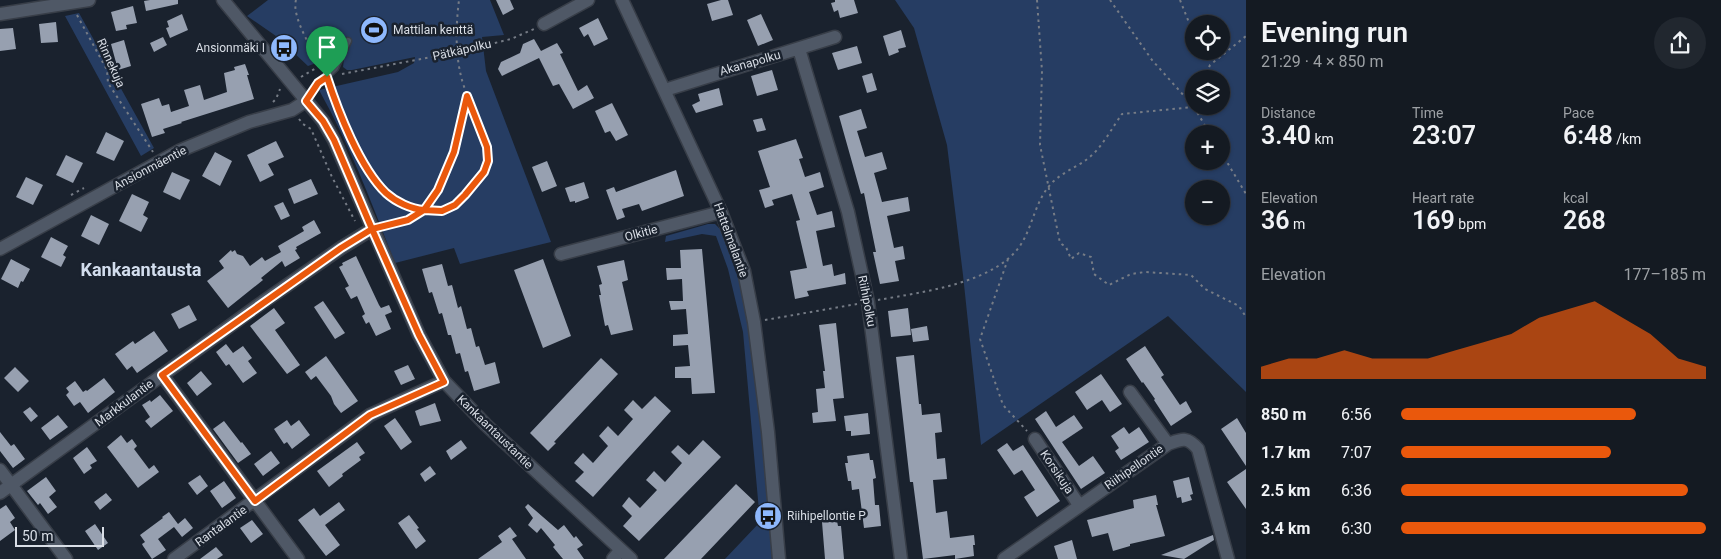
<!DOCTYPE html>
<meta charset="utf-8">
<style>
:root{--surface:#141a22;--page:#21272f;--text:#f1f3f6;--muted:#9da1a5;--line:#333840;--accent:#ea580c}
body{margin:0;font-family:Roboto,sans-serif;background:var(--page);color:var(--text);height:100vh;display:flex;flex-direction:column;font-size:19px;white-space:nowrap}
*{box-sizing:border-box;margin:0}
p{font-size:16px;color:var(--muted)}
.icon{flex:none;width:28px;height:28px;fill:none;stroke:currentColor;stroke-width:2;stroke-linecap:round;stroke-linejoin:round}
.map{position:relative;flex:1;overflow:hidden}
.sheet{display:flex;flex-direction:column;background:var(--surface);width:475px}
.sheet>*{flex:none}
.tools{position:absolute;left:1185px;top:15px;display:grid;gap:10px}
.tools a{display:grid;place-items:center;width:45px;height:45px;border-radius:50%;background:var(--surface);box-shadow:0 1px 4px #0004,0 0 0 1px var(--line);font-size:25px}
.scale{position:absolute;left:15px;bottom:12px;width:89px;box-sizing:border-box;padding-left:5px;border:2px solid #d9dee6;border-top:0;font-size:14px;line-height:18px;white-space:nowrap;color:#d9dee6;-webkit-text-stroke:4px #1a222e;paint-order:stroke}
.pin{position:absolute;display:grid;place-items:center;width:42px;height:42px;color:#fff;margin:-51px -21px;border-radius:50% 50% 50% 0;rotate:-45deg;box-shadow:0 0 5px #0007}
.pin .icon{rotate:45deg}
.round{display:grid;place-items:center;flex:none;width:52px;height:52px;border-radius:26px;background:var(--page)}
.headline{display:flex;align-items:center;justify-content:space-between;height:85px;padding:0 15px}
h1{font-size:28px;font-weight:600;line-height:38px}
.metrics{display:grid;grid-template-columns:repeat(3,1fr);gap:8px;height:85px;padding:5px 15px}
.metrics div{display:grid;align-content:center}
.metrics b{font-size:25px;font-weight:600}
.metrics small{font-size:14px;font-weight:400}
.metrics p{font-size:14px}
.chart{height:140px;padding:10px 15px}
.chart p{display:flex;justify-content:space-between}
.chart svg{width:100%;height:90px;margin-top:5px;fill:var(--accent);opacity:.7}
ul{padding:0 15px;list-style:none;font-size:16px}
li{display:grid;grid-template-columns:80px 60px 1fr;align-items:center;height:38px}
li i{height:12px;border-radius:6px;background:var(--accent)}
main{display:flex;flex:1;min-height:0}
.map>svg:first-child{display:block}
.green{fill:#263d63;fill-rule:evenodd}
.building{fill:#97a0b0}
.lines{fill:none;stroke-linecap:round;stroke-linejoin:round}
.service-casing{stroke:#383e48;stroke-width:9}
.minor-casing{stroke:#383e48;stroke-width:15}
.tertiary-casing{stroke:#383e48;stroke-width:15}
.path{stroke:#767c86;stroke-width:2;stroke-dasharray:2.5 4;stroke-linecap:butt}
.service{stroke:#4f5866;stroke-width:6}
.minor{stroke:#4f5866;stroke-width:12}
.tertiary{stroke:#4f5866;stroke-width:12}
.route-casing{stroke:#fff;stroke-width:10}
.route{stroke:#ea580c;stroke-width:6}
.labels{text-anchor:middle;dominant-baseline:central;stroke-width:5;stroke-linejoin:round;paint-order:stroke}
.poi-label{font-size:12px;fill:#d9dee6;stroke:#1a222e;text-anchor:start}
.street-label{font-size:12px;fill:#d9dee6;stroke:#1a222e}
.district-label{font-size:18px;font-weight:bold;fill:#d2dded;stroke:#1a222e}
</style>
<main>
<div class="map">
<svg width="1246" height="559" viewBox="0 0 1246 559">
<rect width="100%" height="100%" fill="#1a222e"/>
<path class="green" d="M268 0H490L504 35 482 37 486 71 551 242 460 264 454 248 395 263C372 204 350 145 319 90L398 72 414 63 415 57 352 70H347L343 67 344 59 352 42 346 40 334 59 324 60 308 66 276 36 247 16Z
M895 0H1246V392L1168 316 981 445 963 275 947 145 914 28ZM1194 24H1221V51H1194ZM1194 79H1221V106H1194ZM1194 134H1221V161H1194ZM1194 189H1221V216H1194Z
M79 13 154 148 141 156 65 16Z
M708 224H715L724 233 740 284 753 351 767 480 772 559H725L760 522 743 332 728 269 716 236 702 234 665 242 666 236Z"/>
<path class="building" d="M150 0H178V4L146 11 144 1Z
M496 0H510L514 9 503 15Z
M721 0H728L733 15 712 21 707 4Z
M835 0H854L858 13 840 18 838 10 834 12 831 3 835 2Z
M133 6 137 23 126 25 127 29 116 31 111 12Z
M182 14 188 30 170 38 166 28 169 27 167 21Z
M761 14 773 40 758 46 747 20Z
M598 18 608 39 594 46 588 34 584 37 579 28Z
M56 22 58 42 41 43 39 24Z
M13 28 16 49 0 51V29Z
M901 30 906 47 898 49 899 52 889 56 883 36Z
M163 37 167 45 154 52 150 43Z
M534 39 541 51 557 43 563 53 560 54 578 91 587 85 594 98 573 109 559 84 553 86 539 58 502 76 498 69 501 62 520 53 523 44Z
M124 40 131 66 118 70 111 44Z
M857 46 862 63 838 70 832 53Z
M245 64 249 75H247L254 99 181 122 182 123 163 129 165 133 152 137 141 104 159 98 162 106 169 104 171 112 189 106 184 90 200 85 204 100 227 92 224 73 235 70 234 67Z
M772 70 778 90 757 96 751 76Z
M872 73 877 90 867 93 862 76Z
M719 88 723 105 696 113 692 105 700 101 698 94Z
M612 103 628 135 616 141 610 131 605 133 595 111Z
M861 109 867 128 857 131 865 157 882 152 887 169 874 173 882 202 908 197 910 211 887 216 894 248 903 246 905 259 895 261 899 281 880 284 873 252H876L864 193 861 194 839 116Z
M762 118 766 130 757 132 753 120Z
M106 132 124 141 114 161 96 153Z
M796 139 803 158 799 159 805 177 820 172 824 187 809 192 817 215 832 211 835 227 816 231 823 266 832 264 834 276 845 273 846 284 807 291 809 296 795 299 790 271 807 268 796 221 800 220 792 194 772 200 774 205 765 208 759 190 770 187 758 151Z
M276 141 284 157 268 164 274 175 260 182 247 155Z
M215 152 232 161 220 186 202 176Z
M66 155 83 163 73 183 56 175Z
M547 161 557 186 542 192 532 167Z
M676 170 684 196 642 211 639 204 622 209 625 217 617 220 606 190 614 187 616 192Z
M172 172 190 180 180 200 163 192Z
M26 177 43 185 33 205 16 197Z
M311 179 318 194 294 204 288 189Z
M584 182 589 198 575 203V201L570 202 565 188Z
M132 194 149 202 143 215 148 218 141 232 119 221Z
M283 202 290 216 281 220 274 206Z
M91 215 109 224 99 245 81 236Z
M314 220 321 233 296 247 297 249 295 250 300 258 285 267 282 261 261 278 263 280 228 308 207 281 224 268 219 261 231 250 232 252 235 250 237 254 243 256 250 266 262 257 265 261 281 252 278 246 304 231 302 227Z
M51 237 68 246 63 255 66 257 61 267 41 257Z
M702 249 715 393 692 394 691 378H675V367L690 366 688 345 673 346V335L688 334 686 309 671 310 669 301H683L682 279 667 280 666 268H681L680 250Z
M356 256 379 305 381 308 389 305 392 312 385 315 391 329 376 336 369 322 366 324 362 316 365 314 357 296 351 299 345 288 349 286 339 267 343 265 342 263Z
M11 259 30 269 23 282 21 281 18 288 1 279Z
M543 259 571 336 543 348 514 270Z
M624 260 628 280 622 282 633 330 611 335 608 325 605 326 599 295H601L599 285 602 284 597 266Z
M442 264 448 286 452 285 458 308 461 306 467 329 471 328 476 347 479 346 485 365 495 362 500 383 474 391 468 371 465 372 460 353 456 354 451 335H448L442 313 439 314 432 292 429 293 422 269Z
M323 301 345 333 335 339 314 307Z
M189 305 197 320 179 329 171 314Z
M274 308 285 323 275 330 300 365 287 374 250 326Z
M908 308 911 335 891 337 888 311Z
M836 323 844 398 833 399 836 421 813 423 812 413 818 412 816 389 825 388 823 371H825L819 325Z
M927 326 929 340 913 342 911 329Z
M154 331 168 351 137 373 132 366 127 370 115 354 133 341 135 344Z
M226 344 233 353 243 346 252 358 248 361 257 373 243 383 229 364 226 366 216 352Z
M1145 346 1164 375 1161 377 1180 405 1186 401 1192 412 1171 426 1154 400 1155 399 1143 382 1142 383 1126 359Z
M914 355 919 404H921L922 415 940 413 942 432 935 433 937 459 945 458 947 479 933 480 936 513 947 511 950 538 974 535 975 545H973L974 556 955 559V555L923 559 913 482H910L896 357Z
M326 356 358 401 341 413 334 404 331 396 316 376 311 380 305 372Z
M601 358 618 374 554 442 556 443 548 451 530 433Z
M408 365 415 379 401 385 394 371Z
M15 367 29 381 18 392 4 378Z
M201 371 212 384 197 396 187 383Z
M1101 374 1122 404 1110 412 1102 400 1087 410 1075 392Z
M104 378 115 392 88 413 80 402 74 406 66 395 69 392 66 388 75 381 83 392 86 390 87 391Z
M160 395 173 411 151 428 145 421 150 417 142 405 150 400 151 402Z
M655 396 671 411 593 497 575 481 584 472 574 463 583 453 593 463 608 446 599 436 608 426 618 436 633 419 624 410 633 400 642 409Z
M435 403 441 421 420 426 415 411Z
M30 407 38 416 31 422 23 412Z
M1046 411 1056 427 1074 415 1083 428 1062 442 1079 466 1093 456 1105 473 1081 489 1035 419Z
M868 413 870 434 851 436V431H846L844 416Z
M58 415 68 427 50 440 41 428Z
M395 418 412 442 401 450 384 426Z
M1237 418 1246 433V466L1221 429Z
M287 420 291 426 299 420 310 435 292 449 287 442 284 444 274 429Z
M224 421 241 443 242 442 251 454 238 463 213 429Z
M1124 427 1129 434 1139 427 1149 442 1121 460 1115 451 1119 448 1111 436Z
M0 432 11 446 14 444 25 459 13 468 0 451Z
M121 435 127 443 132 439 137 446 134 449 149 469 154 465 159 472 139 487 138 488 107 447Z
M461 440 467 448 451 460 446 451Z
M703 440 721 457 639 541 623 526 632 516 622 506 629 497 640 508 657 490 646 480 654 471 665 482 682 463 671 452 678 445 689 455Z
M357 442 365 453 359 457 361 460 342 474 343 476 329 487 317 471Z
M1007 443 1013 451 1023 445 1060 501 1037 517 1024 497 1035 490 1022 470 1014 475 997 450Z
M87 447 97 461 90 465 92 468 84 474 73 458Z
M271 451 280 463 263 476 254 464Z
M869 453 870 460H873L876 478 873 479 875 505H879L881 526 864 528 859 489 852 490 851 481H848L845 463H848L847 456Z
M430 466 436 474 425 482 420 474Z
M1246 469V509L1227 482Z
M200 475 208 486 197 495 188 483Z
M46 477 56 491 49 497 57 507 48 514 40 503 38 505 27 491Z
M1189 477 1193 494 1190 495 1192 500 1182 503 1181 497 1177 498 1173 481Z
M224 481 236 498 222 508 210 491Z
M736 484 755 502 701 559H664Z
M106 493 112 500 100 510 94 502Z
M1156 495 1158 505H1156L1165 536 1130 544V546L1113 551 1108 533 1092 537 1087 520 1134 508 1133 500Z
M339 502 345 510 325 525 340 545 326 556 298 520 314 508 320 516Z
M528 504 558 530 564 525 574 538 576 536 583 545 577 549 584 559H563L553 547 555 545 541 528 537 533 528 525 533 518 525 507Z
M6 505 15 518 10 522 15 530 0 541V509Z
M169 512 178 524 185 518 193 528 182 537 174 527 158 539 166 550 152 559 143 546 142 544 145 542 140 535 163 518 162 517Z
M409 515 419 528 417 529 426 541 416 549 398 523Z
M252 520 263 534 251 543 240 528Z
M837 521 838 526H841L844 559H825L822 522Z
M95 524 108 543 98 550 85 531Z
M510 527 517 536 512 539 526 559H478L502 542 498 536Z
M1213 535 1214 540 1184 559 1161 555Z
M1072 540 1077 559H1058L1054 546Z
M216 547 223 555 217 559H200Z"/>
<g class="lines">
<g class="service-casing">
<path id="service" d="M306 101 319 83 335 68 348 41"/>
</g>
<g class="minor-casing">
<path id="minor" d="M0 14 89 0
M544 24 588 0
M799 49 848 212 868 302 901 559
M665 90 835 37
M0 249 179 151 249 122 292 110 306 101
M561 254 721 212
M162 375 298 559
M1130 392 1168 444
M1035 439 1079 505
M0 470 66 559
M0 493 263 302 341 248 372 229
M174 559 370 415 444 381
M613 559 620 551
M1004 559 1168 444C1182 439 1187 436 1198 449L1228 559"/>
</g>
<g class="tertiary-casing">
<path id="tertiary" d="M223 0 323 121 334 140 419 335 444 381 486 425 631 559
M622 0 721 212 744 271 754 322 768 432 779 559"/>
</g>
<path class="path" d="M296 0C291 17 314 53 323 69
M1037 0 1042 71 1040 145 1060 243 1066 247 1071 259 1079 253 1091 257 1094 274 1109 285 1131 274 1145 272 1191 275 1205 289 1239 306 1246 317
M1110 0 1152 60 1194 107 1210 134
M1180 0 1194 35
M77 15 107 70 108 83 153 152
M1210 51 1217 58
M342 74 458 52 511 39 534 29
M301 77 321 65
M1204 79 1210 65 1246 36
M330 84C342 121 367 188 404 205 415 209 430 213 441 211 458 208 487 176 488 159 489 131 467 103 461 76 455 52 456 24 459 0
M273 102 276 99 280 89
M299 119 303 124 311 129 332 177 355 221
M1221 152 1246 194
M71 195 84 188
M384 226 408 220 424 210 438 190 454 152 467 97
M1008 259 980 339 1003 405 1027 431
M878 300C922 292 1000 283 1023 241 1033 223 1036 201 1050 185 1062 171 1080 167 1093 154 1103 145 1114 125 1122 114L1194 107
M765 320 857 304"/>
<use href="#service" class="service"/>
<use href="#minor" class="minor"/>
<use href="#tertiary" class="tertiary"/>
</g>
<g class="lines">
<g class="route-casing">
<path id="route" d="M327 77 318 83 306 101 323 121 334 140 372 229 341 248 162 375 255 501 370 415 444 382 419 335 372 229 408 220 424 210 442 211 455 205 465 195 484 172 488 161 487 147 467 96 454 152 438 190 424 210C411 209 396 202 386 193 360 168 338 111 327 77"/>
</g>
<use href="#route" class="route"/>
</g>
<defs>
<g id="stadium-disc" transform="scale(1.4375)"><circle r="9.5" fill="#8eb8fd" stroke="#1a222e"/><path d="M0-5a6.5 5 0 1 0 0 10a6.5 5 0 1 0 0-10ZM-3.5-1.8h7v3.6h-7Z" fill="#111"/></g>
<g id="bus-disc" transform="scale(1.4375)"><circle r="9.5" fill="#8eb8fd" stroke="#1a222e"/><path d="M-5-6H5V4H4V6H2V4H-2V6H-4V4H-5ZM-3.5-4V0h7V-4ZM-3.5 1.2v1.5H-2V1.2ZM2 1.2v1.5H3.5V1.2Z" fill="#111"/></g>
</defs>
<g fill-rule="evenodd">
<use href="#stadium-disc" x="374" y="30"/>
<use href="#bus-disc" x="284" y="48"/>
<use href="#bus-disc" x="768" y="516"/>
</g>
<g class="labels">
<g class="poi-label">
<text x="393" y="30">Mattilan kenttä</text>
<text x="265" y="48" text-anchor="end">Ansionmäki I</text>
<text x="787" y="516">Riihipellontie P</text>
</g>
<g class="street-label">
<text transform="translate(462 50) rotate(-13)">Pätkäpolku</text>
<text transform="translate(111 63) rotate(66)">Rinnekuja</text>
<text transform="translate(750 63) rotate(-16)">Akanapolku</text>
<text transform="translate(150 168) rotate(-28)">Ansionmäentie</text>
<text transform="translate(641 233) rotate(-15)">Olkitie</text>
<text transform="translate(731 240) rotate(70)">Hattelmalantie</text>
<text transform="translate(867 301) rotate(79)">Riihipolku</text>
<text transform="translate(124 403) rotate(-37)">Markkulantie</text>
<text transform="translate(495 432) rotate(44)">Kankaantaustantie</text>
<text transform="translate(1134 467) rotate(-35)">Riihipellontie</text>
<text transform="translate(1057 472) rotate(56)">Korsikuja</text>
<text transform="translate(221 526) rotate(-36)">Rantalantie</text>
</g>
<g class="district-label">
<text x="141" y="269">Kankaantausta</text>
</g>
</g>
</svg>
<div class="tools">
<a><svg class="icon" aria-label="locate" viewBox="0 0 24 24"><circle cx="12" cy="12" r="6"/><path d="M12 2v4M12 18v4M2 12h4M18 12h4"/></svg></a>
<a><svg class="icon" aria-label="layers" viewBox="0 0 24 24"><path d="M12 4l9 5-9 5-9-5zM3 14l9 5 9-5"/></svg></a>
<a>+</a>
<a>−</a>
</div>
<div class="scale">50 m</div>
<div class="pin" style="left:327px;top:77px;background:#1e9e55"><svg class="icon" aria-label="arrive" viewBox="0 0 24 24"><path d="M6 21V4h12l-3 4 3 4H6"/></svg></div>
</div>
<section class="sheet">
<div class="headline"><div><h1>Evening run</h1><p>21:29 · 4 × 850 m</p></div><a class="round"><svg class="icon" aria-label="share" viewBox="0 0 24 24"><path d="M12 15V3M7 8l5-5 5 5M5 13v7h14v-7"/></svg></a></div>
<div class="metrics">
<div><p>Distance</p><b>3.40<small> km</small></b></div>
<div><p>Time</p><b>23:07</b></div>
<div><p>Pace</p><b>6:48<small> /km</small></b></div>
</div>
<div class="metrics">
<div><p>Elevation</p><b>36<small> m</small></b></div>
<div><p>Heart rate</p><b>169<small> bpm</small></b></div>
<div><p>kcal</p><b>268</b></div>
</div>
<div class="chart"><p><span>Elevation</span>177–185 m</p>
<svg viewBox="0 0 160 44" preserveAspectRatio="none"><path d="M0 44V38L10 34L20 34L30 30L40 34L50 34L60 34L70 30L80 26L90 22L100 14L110 10L120 6L130 14L140 22L150 34L160 38V44z"/></svg>
</div>
<ul>
<li><b>850 m</b>6:56<i style="width:77%"></i></li>
<li><b>1.7 km</b>7:07<i style="width:69%"></i></li>
<li><b>2.5 km</b>6:36<i style="width:94%"></i></li>
<li><b>3.4 km</b>6:30<i style="width:100%"></i></li>
</ul>
</section>
</main>
